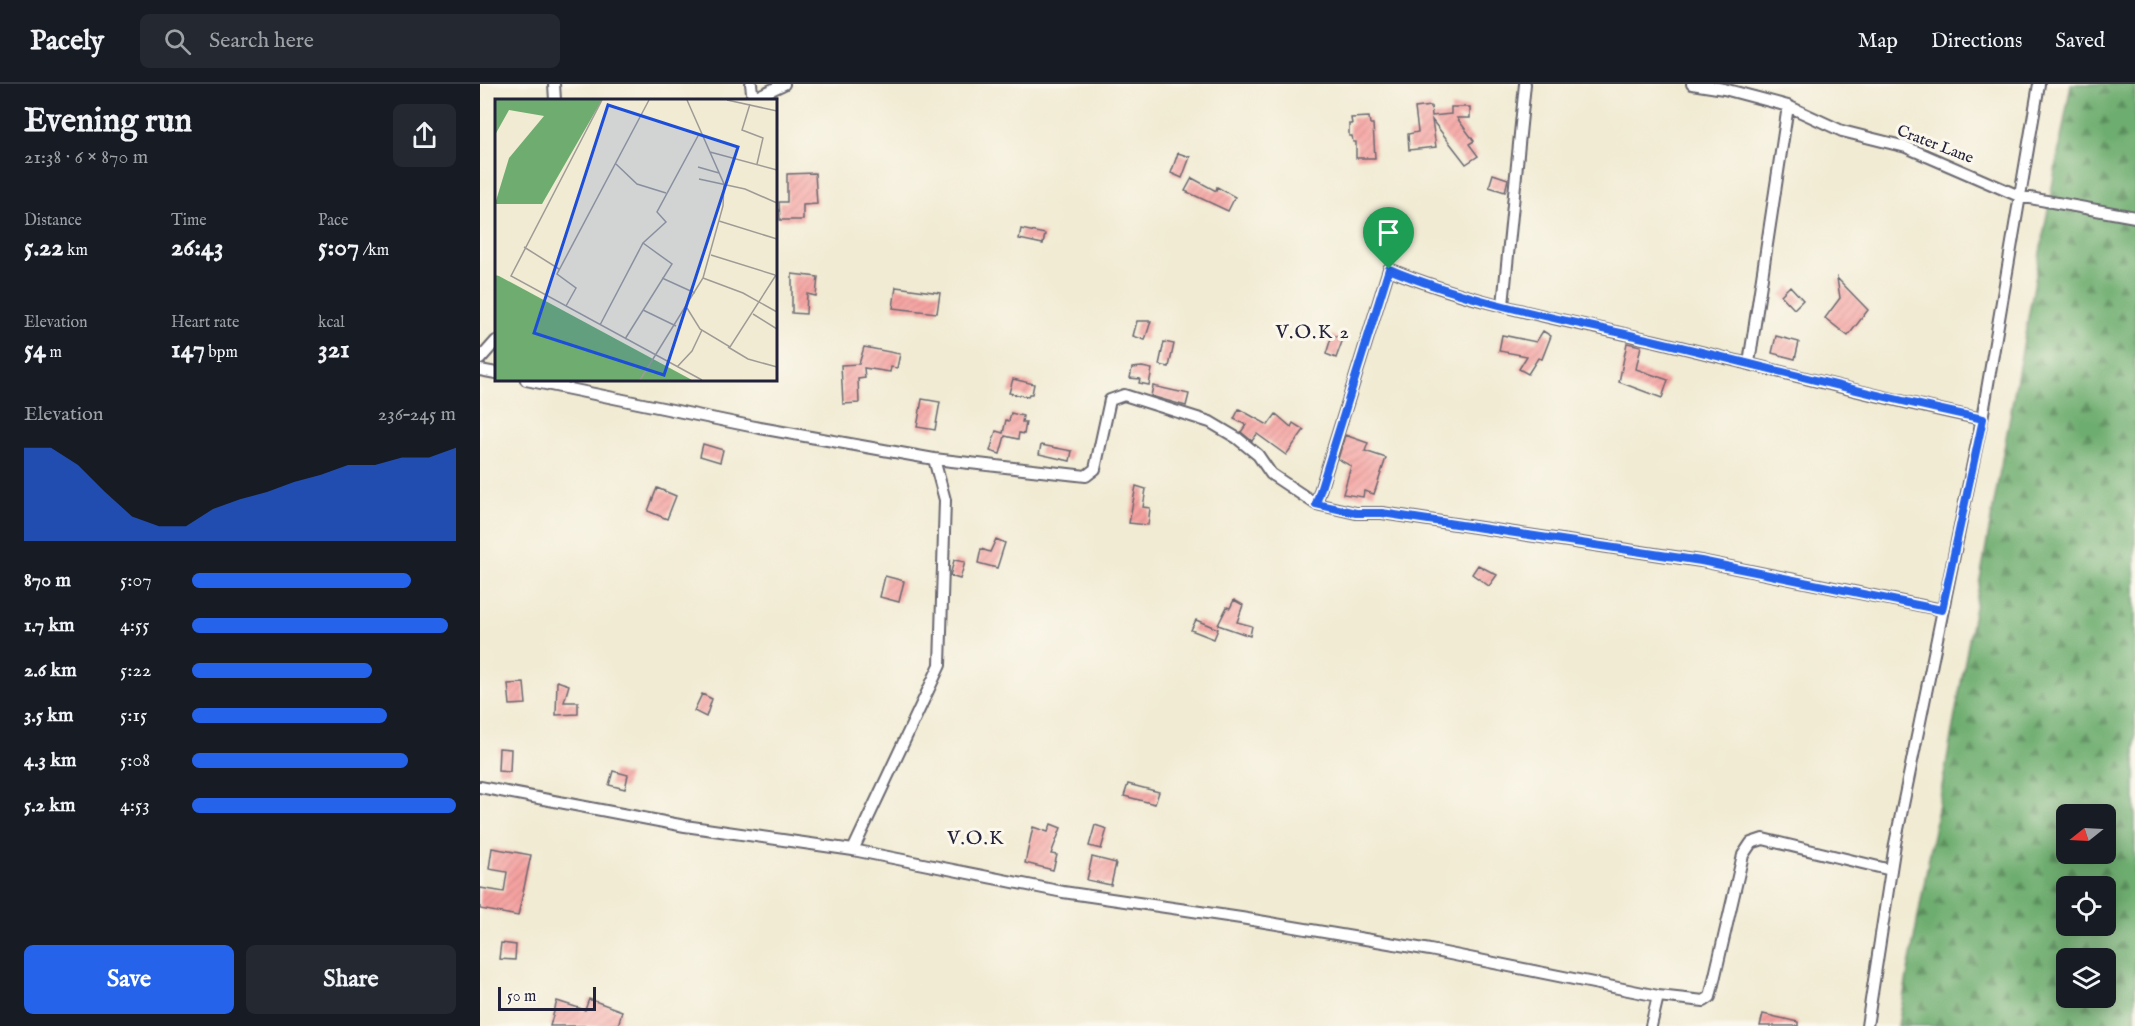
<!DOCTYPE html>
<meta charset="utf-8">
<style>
:root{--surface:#171b24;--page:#242831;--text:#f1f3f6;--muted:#9ea1a6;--line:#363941;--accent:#2563eb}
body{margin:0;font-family:"IM FELL English",serif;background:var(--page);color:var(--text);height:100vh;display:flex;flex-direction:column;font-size:22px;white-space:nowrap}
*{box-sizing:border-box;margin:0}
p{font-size:20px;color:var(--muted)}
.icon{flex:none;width:33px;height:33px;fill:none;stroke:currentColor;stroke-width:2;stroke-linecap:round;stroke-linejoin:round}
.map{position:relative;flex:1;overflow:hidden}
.details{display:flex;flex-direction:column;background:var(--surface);width:480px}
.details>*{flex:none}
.needle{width:39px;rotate:252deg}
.buttons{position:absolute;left:1576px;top:720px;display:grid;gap:12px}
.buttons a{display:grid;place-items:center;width:60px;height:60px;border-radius:9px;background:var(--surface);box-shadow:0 3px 15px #0003;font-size:30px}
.scale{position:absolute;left:18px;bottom:15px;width:98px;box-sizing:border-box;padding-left:6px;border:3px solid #22223b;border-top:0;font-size:16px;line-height:21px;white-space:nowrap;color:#22223b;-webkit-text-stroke:4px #fbf7ec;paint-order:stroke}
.pin{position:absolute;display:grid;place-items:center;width:51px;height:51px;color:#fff;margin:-62px -26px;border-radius:50% 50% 50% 0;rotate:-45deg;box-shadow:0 0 6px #0007}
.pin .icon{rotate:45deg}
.round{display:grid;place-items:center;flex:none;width:63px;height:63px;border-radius:9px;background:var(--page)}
.head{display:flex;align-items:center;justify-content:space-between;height:102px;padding:0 24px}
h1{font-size:33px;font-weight:800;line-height:45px}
.metrics{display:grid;grid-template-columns:repeat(3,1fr);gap:9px;height:102px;padding:6px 24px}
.metrics div{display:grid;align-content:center}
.metrics b{font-size:26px;font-weight:800}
.metrics small{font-size:16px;font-weight:400}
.metrics p{font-size:16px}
.chart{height:168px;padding:12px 24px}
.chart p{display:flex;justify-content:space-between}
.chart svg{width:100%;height:108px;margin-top:6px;fill:var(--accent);opacity:.7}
.action{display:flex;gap:12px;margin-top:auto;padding:12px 24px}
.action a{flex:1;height:69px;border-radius:9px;background:var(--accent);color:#fff;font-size:24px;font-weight:800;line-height:69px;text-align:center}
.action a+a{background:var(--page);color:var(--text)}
ul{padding:0 24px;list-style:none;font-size:20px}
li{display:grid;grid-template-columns:96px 72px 1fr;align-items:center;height:45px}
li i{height:15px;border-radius:8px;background:var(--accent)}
header{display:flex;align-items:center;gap:36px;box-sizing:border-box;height:84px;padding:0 30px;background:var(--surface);border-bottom:2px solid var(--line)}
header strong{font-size:28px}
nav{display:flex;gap:33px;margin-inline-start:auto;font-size:21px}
.search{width:420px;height:54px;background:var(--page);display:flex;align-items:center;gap:15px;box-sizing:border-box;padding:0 21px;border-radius:9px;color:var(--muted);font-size:22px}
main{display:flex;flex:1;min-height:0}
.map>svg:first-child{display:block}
.forest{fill:url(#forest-firs);stroke:#486855;stroke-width:1.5;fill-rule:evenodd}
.building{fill:url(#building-hatch)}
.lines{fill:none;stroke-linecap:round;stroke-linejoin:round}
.minor-casing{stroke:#6a6870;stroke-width:14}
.minor{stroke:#fff;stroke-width:10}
.route-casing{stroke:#fff;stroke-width:12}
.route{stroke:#2563eb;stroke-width:8}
.labels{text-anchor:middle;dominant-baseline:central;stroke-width:6;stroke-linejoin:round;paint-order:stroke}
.street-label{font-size:16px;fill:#22223b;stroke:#fbf7ec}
.quarter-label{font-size:20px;letter-spacing:1.5px;fill:#22223b;stroke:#fbf7ec}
.inset-road{fill:none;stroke:#9e9b96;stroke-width:1.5}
.view{fill:#1d4ed8;fill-opacity:0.15;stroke:#1d4ed8;stroke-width:3}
.inset-edge{fill:none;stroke:#22223b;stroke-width:3}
</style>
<header>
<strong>Pacely</strong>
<div class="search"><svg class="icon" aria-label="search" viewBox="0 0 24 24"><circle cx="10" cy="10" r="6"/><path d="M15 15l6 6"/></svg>Search here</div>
<nav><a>Map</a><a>Directions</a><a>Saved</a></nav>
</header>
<main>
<section class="details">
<div class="head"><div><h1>Evening run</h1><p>21:38 · 6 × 870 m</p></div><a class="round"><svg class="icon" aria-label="share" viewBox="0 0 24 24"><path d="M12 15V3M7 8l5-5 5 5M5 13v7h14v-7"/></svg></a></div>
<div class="metrics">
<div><p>Distance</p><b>5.22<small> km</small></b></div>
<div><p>Time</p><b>26:43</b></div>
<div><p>Pace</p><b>5:07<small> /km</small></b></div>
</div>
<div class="metrics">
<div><p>Elevation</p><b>54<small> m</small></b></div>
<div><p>Heart rate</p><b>147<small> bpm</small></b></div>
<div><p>kcal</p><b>321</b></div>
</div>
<div class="chart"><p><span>Elevation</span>236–245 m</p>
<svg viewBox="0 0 160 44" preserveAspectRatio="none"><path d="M0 44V6L10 6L20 13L30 24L40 34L50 38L60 38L70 31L80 27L90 24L100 20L110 17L120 13L130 13L140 10L150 10L160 6V44z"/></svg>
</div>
<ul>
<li><b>870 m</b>5:07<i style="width:83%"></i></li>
<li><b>1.7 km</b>4:55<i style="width:97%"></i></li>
<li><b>2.6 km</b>5:22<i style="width:68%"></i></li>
<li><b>3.5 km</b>5:15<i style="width:74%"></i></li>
<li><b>4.3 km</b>5:08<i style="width:82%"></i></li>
<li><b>5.2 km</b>4:53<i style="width:100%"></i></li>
</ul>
<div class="action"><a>Save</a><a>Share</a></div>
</section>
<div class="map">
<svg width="1655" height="942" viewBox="0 0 1655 942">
<defs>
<pattern id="forest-firs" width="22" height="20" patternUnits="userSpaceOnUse" patternTransform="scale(1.5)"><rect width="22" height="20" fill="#6ead6f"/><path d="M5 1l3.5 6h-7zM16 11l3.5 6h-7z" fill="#5a8c5c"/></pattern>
<pattern id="building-hatch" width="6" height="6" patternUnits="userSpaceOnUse" patternTransform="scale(1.5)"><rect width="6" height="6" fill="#f5a2a0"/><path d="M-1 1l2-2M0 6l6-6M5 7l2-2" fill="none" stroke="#d28b8b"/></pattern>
</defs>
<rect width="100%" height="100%" fill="#fbf7ec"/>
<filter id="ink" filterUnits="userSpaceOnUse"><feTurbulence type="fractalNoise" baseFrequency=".0167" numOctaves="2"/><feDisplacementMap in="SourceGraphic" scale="12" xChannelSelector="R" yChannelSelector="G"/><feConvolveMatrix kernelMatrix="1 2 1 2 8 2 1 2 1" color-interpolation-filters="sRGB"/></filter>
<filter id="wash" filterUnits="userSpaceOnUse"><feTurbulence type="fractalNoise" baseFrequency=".008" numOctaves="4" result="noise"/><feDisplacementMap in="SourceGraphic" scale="24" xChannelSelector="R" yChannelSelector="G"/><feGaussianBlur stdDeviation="1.35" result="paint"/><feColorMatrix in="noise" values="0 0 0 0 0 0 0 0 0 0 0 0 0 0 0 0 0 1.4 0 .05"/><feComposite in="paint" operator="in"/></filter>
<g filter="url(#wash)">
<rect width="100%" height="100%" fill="#f1ebd3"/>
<path class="forest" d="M1591 0H1655V942H1418ZM1587 730H1626V770H1587ZM1587 802H1626V842H1587ZM1587 874H1626V914H1587Z"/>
<g id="blocks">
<path class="building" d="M951 22 952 32 971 30V23H990V34H977L994 57 989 60 998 72 986 80 952 36 956 63 929 66 928 50 938 48 935 24Z
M889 33 890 40H893L895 74H876V58H873L872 52H869V40H872L871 34Z
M698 69 710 73 702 94 691 89Z
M335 89 337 120 323 121V136H300L299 118H307V90Z
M1013 90 1028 95 1025 108 1009 103Z
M712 94 736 107 737 103 755 113 748 127 705 107Z
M902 141 903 150H908L910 160 894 165 891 143Z
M541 145 565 150 563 160 539 155Z
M312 190 338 193 336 212 327 210 326 230 312 229Z
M1357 194 1388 226 1368 252 1345 234 1360 214Z
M1310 202 1323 216 1314 225 1301 211Z
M416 203 460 209 457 229 413 224Z
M657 237H671L665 256 653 252Z
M1063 247 1071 252 1062 275 1058 274 1048 290 1039 285 1047 272 1019 267 1022 251 1056 258Z
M852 251 863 255 856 274 846 270Z
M1296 252 1319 258 1315 275 1292 269Z
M684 258 694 260 689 283 679 281Z
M1147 259 1161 262 1156 285 1188 296 1182 314 1139 298Z
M384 263 420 270 417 284 411 283 410 288 384 284 385 294 378 295 379 319 363 320 361 281 379 280Z
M662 283 672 285 669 301 659 299 660 295 650 294 652 284Z
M533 295 554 300 552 310H549L548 313 529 309Z
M673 302 709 310 706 322 671 312Z
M442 315 460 318 455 346 437 343Z
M759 325 788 341 796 330 811 343 813 339 824 346 806 371 777 350 772 357 761 348 766 341 754 335Z
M531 329 543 332 542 338H546L544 350 539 349 538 355 525 352 520 370 510 367 516 347 523 349 526 336 529 337Z
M865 351 888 359 885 367 906 374 894 410 884 407 883 413 863 410 871 382 858 375Z
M223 360 243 366 240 378 220 372Z
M561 361 592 367 590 377 559 370Z
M656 402 666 405 663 423 670 424 668 441 649 439Z
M177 404 196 412 187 435 168 427Z
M516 455 525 459 517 484 498 479 501 465 510 468Z
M474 476 485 478 480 495 470 492Z
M998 481 1017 491 1009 502 992 490Z
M405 492 424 497 419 518 400 513Z
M754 516 763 521 757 538 772 542 770 552 738 541 747 523 750 524Z
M716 536 738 545 734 555 711 546Z
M77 597 89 601 84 618H98V630L76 631Z
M44 599 46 620 30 621 28 600Z
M222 610 232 615 226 633 214 627Z
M19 664 31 665 30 688 18 687Z
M133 687 148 691 145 705 129 701Z
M648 700 679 708 675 720 644 712Z
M571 740 581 744 571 770 577 771 573 786 545 779 553 743 568 748Z
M615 741 627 745 621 765 609 762Z
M12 764 51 771 38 832 0 825V804L24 808 27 788 9 785Z
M612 773 636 779 631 801 607 796Z
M21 859 36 861 35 876 19 875Z
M109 915 142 927 138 942H70L77 917 105 926Z
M1283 930 1318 938V942H1280Z"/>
</g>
</g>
<g filter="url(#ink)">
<use href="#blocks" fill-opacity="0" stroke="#6a6870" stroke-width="1.5"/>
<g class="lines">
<g class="minor-casing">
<path id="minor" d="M74 0 75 16
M271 0 273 16
M1212 0 1244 5 1308 22 1362 47 1426 63 1539 112 1655 133
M270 16 304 0
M1023 221 1045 0
M0 275 16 257
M1269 279 1308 22
M0 286 16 289
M46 296 280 344 454 375 606 392 615 385 630 316 644 311 730 338 757 354 778 371 791 390 836 420 876 429H902L1221 477 1463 526
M836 420 909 185C995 221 1090 237 1180 258 1288 284 1394 313 1502 335
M0 703 205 742 373 766 583 808 761 834 950 866 1178 912 1224 917 1230 913 1263 771 1271 759 1283 755 1411 786
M373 766 460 581 465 416 454 375
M1171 942 1178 912
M1387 942 1415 760 1502 335 1559 0"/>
</g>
<use href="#minor" class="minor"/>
</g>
</g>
<g class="lines" filter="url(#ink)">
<g class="route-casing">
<path id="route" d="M909 185C993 220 1087 236 1176 257 1285 283 1393 312 1503 335L1462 526 1221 477 902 429H876L836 420Z"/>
</g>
<use href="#route" class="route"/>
</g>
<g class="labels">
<g class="street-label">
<text transform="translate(1455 61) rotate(21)">Crater Lane</text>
</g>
<g class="quarter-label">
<text x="833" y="248">V.O.K 2</text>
<text x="496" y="754">V.O.K</text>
</g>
</g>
<g transform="translate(15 15)">
<rect width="282" height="282" fill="#f1ebd3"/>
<path d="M0 1H107L47 105H0L14 59 49 17 14 11 0 36ZM0 176 4 177 197 281H0Z" fill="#6ead6f"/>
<path class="inset-road" d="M107 1 16 177 207 281M232 1 282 12M255 5 247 31 268 39 262 65M215 53 282 71M121 65 142 85 171 94M203 68 224 74M204 80 250 90 282 104M224 122 282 140M29 148 64 170M216 156 280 176M167 179 200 194M208 179 248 194 282 213M71 207 81 189 62 175 154 1M192 209 205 230 235 248 281 176M148 211 181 227M258 215 282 230M105 226 148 144 171 123 162 113 204 35M130 240 177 165 148 144M233 248 253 260 282 268M182 268 197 252 207 231M145 281 208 179 228 107 229 85 192 1"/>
<path class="view" d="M113 6 243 48 169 276 39 234Z"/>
<rect width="282" height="282" class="inset-edge"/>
</g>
</svg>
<div class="buttons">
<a><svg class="needle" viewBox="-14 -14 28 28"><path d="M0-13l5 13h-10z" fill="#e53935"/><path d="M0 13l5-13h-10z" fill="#9ea1a6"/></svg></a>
<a><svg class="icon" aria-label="locate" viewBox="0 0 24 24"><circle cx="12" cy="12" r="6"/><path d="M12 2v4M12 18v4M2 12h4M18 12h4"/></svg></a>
<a><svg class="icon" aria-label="layers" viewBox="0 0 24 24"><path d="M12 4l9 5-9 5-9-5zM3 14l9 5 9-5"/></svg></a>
</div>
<div class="scale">50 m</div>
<div class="pin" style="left:909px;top:185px;background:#1e9e55"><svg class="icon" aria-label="arrive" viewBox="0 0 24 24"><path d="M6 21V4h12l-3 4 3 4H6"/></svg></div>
</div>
</main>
